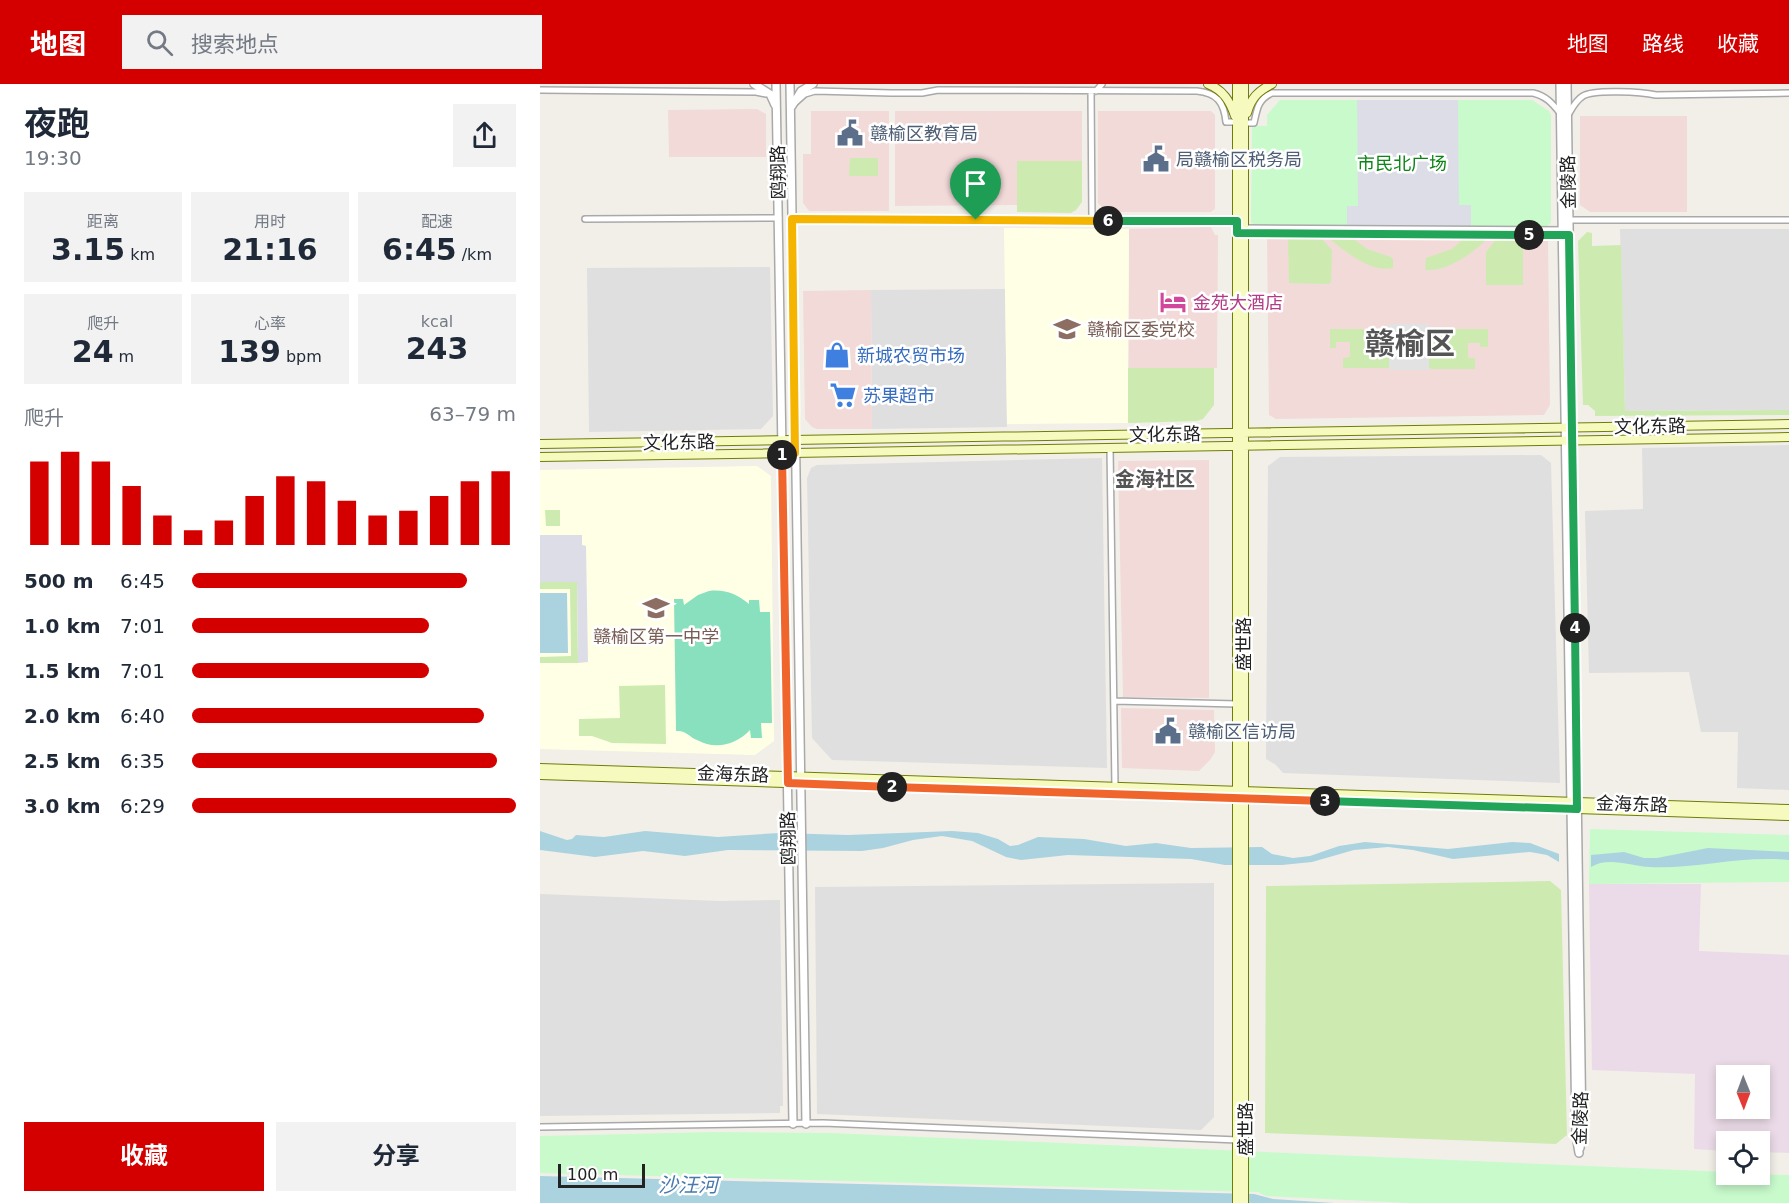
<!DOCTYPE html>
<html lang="zh">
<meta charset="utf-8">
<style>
:root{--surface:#fff;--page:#f2f2f3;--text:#1f2937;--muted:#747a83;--accent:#d40000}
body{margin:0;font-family:"DejaVu Sans","Noto Sans SC",sans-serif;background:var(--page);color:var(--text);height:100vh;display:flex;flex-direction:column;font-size:22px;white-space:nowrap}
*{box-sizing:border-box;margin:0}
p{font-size:20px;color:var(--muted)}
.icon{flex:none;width:33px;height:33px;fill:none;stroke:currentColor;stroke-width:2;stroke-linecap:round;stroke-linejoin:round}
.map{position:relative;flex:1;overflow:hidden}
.drawer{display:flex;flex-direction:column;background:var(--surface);width:540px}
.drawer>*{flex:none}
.needle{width:39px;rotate:179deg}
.buttons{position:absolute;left:1176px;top:981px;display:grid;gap:12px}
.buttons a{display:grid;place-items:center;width:54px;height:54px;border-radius:0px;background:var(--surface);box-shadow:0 3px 9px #0003;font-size:30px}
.scale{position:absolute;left:18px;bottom:15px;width:87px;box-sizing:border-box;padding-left:6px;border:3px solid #222;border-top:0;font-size:16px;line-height:21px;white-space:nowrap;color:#222;-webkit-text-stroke:4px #fff;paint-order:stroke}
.pin{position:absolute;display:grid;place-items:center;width:51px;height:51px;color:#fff;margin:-62px -26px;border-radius:50% 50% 50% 0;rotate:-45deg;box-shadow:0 0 6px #0007}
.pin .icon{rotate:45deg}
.km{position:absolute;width:30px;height:30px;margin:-15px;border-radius:50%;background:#222;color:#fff;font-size:16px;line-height:30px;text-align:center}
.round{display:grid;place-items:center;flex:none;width:63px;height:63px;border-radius:0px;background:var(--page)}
.overview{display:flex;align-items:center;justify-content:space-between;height:102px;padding:0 24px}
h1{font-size:33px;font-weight:700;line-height:45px}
.stats{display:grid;grid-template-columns:repeat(3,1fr);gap:9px;height:102px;padding:6px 24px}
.stats div{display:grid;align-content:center;border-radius:0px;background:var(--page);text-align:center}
.stats b{font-size:30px;font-weight:700}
.stats small{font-size:16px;font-weight:400}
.stats p{font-size:16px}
.chart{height:168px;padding:12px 24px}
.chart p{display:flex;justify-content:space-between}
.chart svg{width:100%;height:108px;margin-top:6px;stroke:var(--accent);stroke-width:6}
.action{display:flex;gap:12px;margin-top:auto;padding:12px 24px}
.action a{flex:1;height:69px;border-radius:0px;background:var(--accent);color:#fff;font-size:24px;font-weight:700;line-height:69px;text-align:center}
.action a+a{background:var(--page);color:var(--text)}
ul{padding:0 24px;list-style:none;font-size:20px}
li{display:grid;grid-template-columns:96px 72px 1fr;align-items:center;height:45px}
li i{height:15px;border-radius:8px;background:var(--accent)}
header{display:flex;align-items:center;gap:36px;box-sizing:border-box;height:84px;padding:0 30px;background:var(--accent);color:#fff}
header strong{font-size:28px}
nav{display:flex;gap:33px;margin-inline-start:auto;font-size:21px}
.search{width:420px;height:54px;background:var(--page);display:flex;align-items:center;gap:15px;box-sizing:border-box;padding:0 21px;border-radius:0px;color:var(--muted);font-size:22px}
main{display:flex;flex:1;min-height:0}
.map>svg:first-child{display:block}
.residential{fill:#e0dfdf}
.commercial{fill:#f2dad9}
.industrial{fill:#ebdbe8;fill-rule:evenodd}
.education{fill:#ffffe5}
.grass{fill:#cdebb0}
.park{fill:#c8facc}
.pitch{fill:#88e0be}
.parking{fill:#e2e2e2}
.plaza{fill:#dddde8}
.water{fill:#aad3df}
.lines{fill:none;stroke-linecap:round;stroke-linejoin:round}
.minor-casing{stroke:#a9a9a9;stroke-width:8}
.tertiary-casing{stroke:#a9a9a9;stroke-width:10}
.secondary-casing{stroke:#707d05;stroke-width:10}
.minor{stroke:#fff;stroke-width:5}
.tertiary{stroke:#fff;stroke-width:7}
.secondary{stroke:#f7fabf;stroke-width:8}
.split-1-casing{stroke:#fff;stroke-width:12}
.split-2-casing{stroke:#fff;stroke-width:12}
.split-3-casing{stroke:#fff;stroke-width:12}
.split-4-casing{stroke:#fff;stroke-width:12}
.split-5-casing{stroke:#fff;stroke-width:12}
.split-6-casing{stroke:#fff;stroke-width:12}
.split-7-casing{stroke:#fff;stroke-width:12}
.split-1{stroke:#f5b400;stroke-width:8}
.split-2{stroke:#f0652b;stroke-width:8}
.split-3{stroke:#f0652b;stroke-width:8}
.split-4{stroke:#22a559;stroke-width:8}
.split-5{stroke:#22a559;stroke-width:8}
.split-6{stroke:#22a559;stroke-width:8}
.split-7{stroke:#f5b400;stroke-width:8}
.labels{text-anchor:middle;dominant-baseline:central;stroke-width:5;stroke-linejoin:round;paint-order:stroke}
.service-label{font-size:18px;fill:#4e5e75;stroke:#fff;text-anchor:start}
.park-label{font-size:18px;fill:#0c8416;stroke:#fff}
.street-label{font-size:18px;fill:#222;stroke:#fff}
.hotel-label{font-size:18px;fill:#b23c85;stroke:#fff;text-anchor:start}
.education-label{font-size:18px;fill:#785e54;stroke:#fff;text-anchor:start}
.shop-label{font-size:18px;fill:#366cbe;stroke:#fff;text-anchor:start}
.neighbourhood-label{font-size:20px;font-weight:bold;fill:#555;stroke:#fff}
.water-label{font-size:20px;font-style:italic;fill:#4a7aab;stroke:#fff}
.town-label{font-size:30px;font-weight:bold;fill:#555;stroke:#fff}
</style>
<header>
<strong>地图</strong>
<div class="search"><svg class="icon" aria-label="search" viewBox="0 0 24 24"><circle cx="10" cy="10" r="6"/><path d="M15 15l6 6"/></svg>搜索地点</div>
<nav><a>地图</a><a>路线</a><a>收藏</a></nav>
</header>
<main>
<section class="drawer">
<div class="overview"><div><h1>夜跑</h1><p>19:30</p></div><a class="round"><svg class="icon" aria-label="share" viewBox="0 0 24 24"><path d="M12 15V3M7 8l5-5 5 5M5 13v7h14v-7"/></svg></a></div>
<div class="stats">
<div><p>距离</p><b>3.15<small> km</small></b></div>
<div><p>用时</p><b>21:16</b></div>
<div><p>配速</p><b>6:45<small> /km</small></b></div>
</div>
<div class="stats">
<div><p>爬升</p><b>24<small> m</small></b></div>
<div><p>心率</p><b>139<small> bpm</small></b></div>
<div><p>kcal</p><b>243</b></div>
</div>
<div class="chart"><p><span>爬升</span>63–79 m</p>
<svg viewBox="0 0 160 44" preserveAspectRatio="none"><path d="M5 44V10M15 44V6M25 44V10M35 44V20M45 44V32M55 44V38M65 44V34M75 44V24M85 44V16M95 44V18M105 44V26M115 44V32M125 44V30M135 44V24M145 44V18M155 44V14"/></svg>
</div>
<ul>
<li><b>500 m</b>6:45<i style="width:85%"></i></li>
<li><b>1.0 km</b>7:01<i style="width:73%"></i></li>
<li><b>1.5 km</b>7:01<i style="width:73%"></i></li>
<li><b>2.0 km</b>6:40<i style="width:90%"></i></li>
<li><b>2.5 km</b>6:35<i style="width:94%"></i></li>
<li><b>3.0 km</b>6:29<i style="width:100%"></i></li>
</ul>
<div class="action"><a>收藏</a><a>分享</a></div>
</section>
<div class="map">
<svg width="1249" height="1119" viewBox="0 0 1249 1119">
<rect width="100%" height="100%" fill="#f2efe9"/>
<path class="residential" d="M1080 145H1249V326L1085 327Z
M230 183 233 332 221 345 49 348 47 184Z
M465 205 467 343 332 345 331 206Z
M1249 361V706L1197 704 1198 648H1161L1149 588 1049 589 1045 427 1103 425 1102 364Z
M1001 371 1011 379 1020 699 743 689 736 681 726 675 728 382 740 373Z
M562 374 567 684 292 676 272 654 267 394 271 384 277 381Z
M674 799V1033L661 1046 277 1030 275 803Z
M0 810 179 817 240 816 243 1022H240V1029L0 1032Z"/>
<path class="commercial" d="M217 25 226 30V73H129L128 26Z
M271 27H349V127H269L263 119V70H271Z
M355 27H542V77H477V121L355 122Z
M558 27H671L675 31V125L671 128H567L558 119Z
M1040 32H1147V128H1050L1040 121Z
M671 143 675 151H678L677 284H588L589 145Z
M735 153 1008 154 1010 321 1004 331 736 335 729 331 727 154Z
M331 206 332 345H277L272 343 265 335 263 207Z
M669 376V614L583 613 578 377Z
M581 624 674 626 675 668 670 676 659 687 582 684Z"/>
<path class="industrial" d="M1049 800H1161L1159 867 1249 871V1069L1220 1068V1058H1186V1067L1154 1065 1155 990 1052 986ZM1186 992H1220V1024H1186Z"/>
<path class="education" d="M464 144 589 145 588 339 467 340Z
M217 382 231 392 234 657 215 671 0 665V386Z"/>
<path class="grass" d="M310 74H338V92H309Z
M477 77H542V118L536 126 531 129 477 128Z
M1047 148 1052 149V162L1081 161 1085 327 1249 326V331L1055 332V327L1048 321H1043L1038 157Z
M751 153H780L792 166 791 198 789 200 749 199 748 155Z
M793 153H811L827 165 851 173 853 175V184C832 189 807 169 791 156Z
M926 153H944L945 157C931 171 905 188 885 186L886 174 912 165Z
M958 153 980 154 983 156V201H946V168Z
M790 245H840V253H849V284H803V274L810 273V258H796V264H790Z
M898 245H948V263H940V259H928V274H935V285H891L889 283V256L891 253H898Z
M588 284H674V321L663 335 657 337 588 339Z
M5 426H20V442H6Z
M0 498H37L38 579H0V573L31 572 30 505H0Z
M125 601 126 660 72 659 52 652H39V635L80 634 79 602Z
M1010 797 1021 806 1027 1051 1016 1060 725 1049 726 802Z"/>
<path class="park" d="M740 16H992L1009 27 1011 31V139L1007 142H715L711 138 712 42H727V31Z
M1050 745 1249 751V798L1049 800Z
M175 1048 290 1049 1186 1088V1090L1249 1091V1119H869L726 1112 718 1108 0 1089V1052Z"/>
<path class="pitch" d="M169 507C185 505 197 510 209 520V516H219L220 528H230L232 639H221L222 654H211L210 646C196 661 175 666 157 656 148 652 146 646 136 647L134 515H143L144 521 158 511Z"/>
<path class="parking" d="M849 240H889V286H849Z"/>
<path class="plaza" d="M817 16H918L919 121H931V142H807V122H818Z
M0 451H42V461L46 462 48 578 38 579 37 498H0Z"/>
<path class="water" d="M0 509H27L28 569H0Z
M0 747 27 756 32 755 36 751 64 753 105 747 178 753 239 749 308 751 412 747 438 749 458 755 470 762 478 761 498 753 544 755 586 762 616 759 651 764 722 763 732 770 753 774 770 772 799 762 825 758 908 765 972 758 990 759 1019 770V778L1007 771 990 768 913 775 873 766 848 763 814 766 772 778 742 781H685L651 775 528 771 481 776 466 773 432 757 402 752 373 756 343 764 322 767 188 766 145 772 103 767 55 773 0 766Z
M1168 764 1249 768V776C1202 771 1157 785 1110 783 1091 782 1068 772 1051 783V771L1084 768 1104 774H1117Z
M0 1092 714 1110 733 1115 794 1119H0Z"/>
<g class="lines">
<g class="minor-casing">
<path id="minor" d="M0 6 216 8 226 10
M551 7 552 137
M556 7 562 0
M256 18 265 10 275 7 351 9H382L398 6 657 7C677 9 684 18 686 38H696
M1028 31C1032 24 1036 16 1043 12 1054 5 1102 8 1116 11L1249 9
M704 39H714C717 25 718 15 732 9H993C1006 12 1012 19 1020 29
M45 135 239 134
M252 135 697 137
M1029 136H1249
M703 144 1029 146
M702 149 1025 151
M570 364 575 703
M574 617 697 620
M0 1043 283 1039 698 1056"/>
</g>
<g class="tertiary-casing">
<path id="tertiary" d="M214 0 230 10 235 21
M236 0 253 1040
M250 0 266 1040
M1020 0 1036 1051 1039 1069
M1027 0 1042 1051 1040 1064
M252 22 261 7 273 0"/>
</g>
<g class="secondary-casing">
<path id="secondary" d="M668 0C683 6 690 17 695 32
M697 0V1119
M704 0V1119
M707 29C711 14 718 7 732 0
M0 360 1249 340
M0 373 1249 353
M0 684 1249 725
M0 691 1249 732"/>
</g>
<use href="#minor" class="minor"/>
<use href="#tertiary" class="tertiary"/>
<use href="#secondary" class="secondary"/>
</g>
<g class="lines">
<g class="split-1-casing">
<path id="split-1" d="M242 371V369H255L252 135 436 136"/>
</g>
<g class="split-2-casing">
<path id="split-2" d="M242 371 248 699 352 703"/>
</g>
<g class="split-3-casing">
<path id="split-3" d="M352 703 785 717"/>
</g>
<g class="split-4-casing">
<path id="split-4" d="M785 717 1037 725 1035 544"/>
</g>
<g class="split-5-casing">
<path id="split-5" d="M989 151H1029L1035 544"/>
</g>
<g class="split-6-casing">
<path id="split-6" d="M568 137H697V149L989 151"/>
</g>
<g class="split-7-casing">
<path id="split-7" d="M436 136 568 137"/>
</g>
<use href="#split-1" class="split-1"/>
<use href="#split-2" class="split-2"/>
<use href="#split-3" class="split-3"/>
<use href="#split-4" class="split-4"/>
<use href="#split-5" class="split-5"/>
<use href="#split-6" class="split-6"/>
<use href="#split-7" class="split-7"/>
</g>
<defs>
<g id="civic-bare" transform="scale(2.07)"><path d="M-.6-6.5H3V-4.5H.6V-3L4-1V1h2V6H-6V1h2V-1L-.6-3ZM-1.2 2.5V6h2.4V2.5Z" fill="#5c6f8a" stroke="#fff" stroke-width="2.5" paint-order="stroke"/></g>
<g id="hotel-bare" transform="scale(2.07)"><path d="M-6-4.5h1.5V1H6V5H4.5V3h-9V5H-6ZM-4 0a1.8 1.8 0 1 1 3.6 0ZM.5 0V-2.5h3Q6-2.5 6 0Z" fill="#d1479c" stroke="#fff" stroke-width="2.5" paint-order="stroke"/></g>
<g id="school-bare" transform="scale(2.07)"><path d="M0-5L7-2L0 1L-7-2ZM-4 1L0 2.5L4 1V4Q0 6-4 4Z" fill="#8d6e63" stroke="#fff" stroke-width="2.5" paint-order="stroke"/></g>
<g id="shop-bare" transform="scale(2.07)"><path d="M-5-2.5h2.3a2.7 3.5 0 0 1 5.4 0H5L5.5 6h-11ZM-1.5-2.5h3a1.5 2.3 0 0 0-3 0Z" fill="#3f7fe0" stroke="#fff" stroke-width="2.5" paint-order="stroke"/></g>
<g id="supermarket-bare" transform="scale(2.07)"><path d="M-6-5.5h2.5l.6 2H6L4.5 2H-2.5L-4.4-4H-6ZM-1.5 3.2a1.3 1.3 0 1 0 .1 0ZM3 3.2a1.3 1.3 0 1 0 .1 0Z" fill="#3f7fe0" stroke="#fff" stroke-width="2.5" paint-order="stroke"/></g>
</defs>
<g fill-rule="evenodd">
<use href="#civic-bare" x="310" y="49"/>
<use href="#civic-bare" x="616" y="75"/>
<use href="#hotel-bare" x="633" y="218"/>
<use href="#school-bare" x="527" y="245"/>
<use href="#shop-bare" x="297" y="271"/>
<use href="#supermarket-bare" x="303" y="311"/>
<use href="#school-bare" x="116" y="524"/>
<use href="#civic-bare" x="628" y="647"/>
</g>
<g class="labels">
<g class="service-label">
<text x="330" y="49">赣榆区教育局</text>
<text x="636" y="75">局赣榆区税务局</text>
<text x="648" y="647">赣榆区信访局</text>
</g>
<g class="park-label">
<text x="862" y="79">市民北广场</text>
</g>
<g class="street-label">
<text transform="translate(238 88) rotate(-91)">鸥翔路</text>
<text transform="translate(1028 98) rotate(-91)">金陵路</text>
<text transform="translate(1110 342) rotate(-1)">文化东路</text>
<text transform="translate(625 350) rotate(-1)">文化东路</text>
<text transform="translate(139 358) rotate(-1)">文化东路</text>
<text transform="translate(703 560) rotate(-90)">盛世路</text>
<text transform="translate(193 690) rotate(2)">金海东路</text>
<text transform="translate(1092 720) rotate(2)">金海东路</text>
<text transform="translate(248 754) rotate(-91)">鸥翔路</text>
<text transform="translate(1040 1034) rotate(-88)">金陵路</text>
<text transform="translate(705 1045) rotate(-90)">盛世路</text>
</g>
<g class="hotel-label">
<text x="653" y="218">金苑大酒店</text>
</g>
<g class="education-label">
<text x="547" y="245">赣榆区委党校</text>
<text x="116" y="552" text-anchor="middle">赣榆区第一中学</text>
</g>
<g class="shop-label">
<text x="317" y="271">新城农贸市场</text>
<text x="323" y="311">苏果超市</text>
</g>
<g class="neighbourhood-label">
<text x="615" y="395">金海社区</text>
</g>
<g class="water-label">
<text x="148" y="1101">沙汪河</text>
</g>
<g class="town-label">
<text x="870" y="259">赣榆区</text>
</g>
</g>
</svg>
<div class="buttons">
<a><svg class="needle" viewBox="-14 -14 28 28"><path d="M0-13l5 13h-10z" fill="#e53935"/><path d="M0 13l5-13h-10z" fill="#747a83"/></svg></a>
<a><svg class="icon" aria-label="locate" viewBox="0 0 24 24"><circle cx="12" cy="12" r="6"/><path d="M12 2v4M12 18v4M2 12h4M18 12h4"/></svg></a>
</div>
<div class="scale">100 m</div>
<div class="pin" style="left:436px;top:136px;background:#1e9e55"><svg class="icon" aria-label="arrive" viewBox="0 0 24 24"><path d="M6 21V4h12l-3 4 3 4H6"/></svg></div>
<b class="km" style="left:242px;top:371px">1</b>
<b class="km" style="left:352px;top:703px">2</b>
<b class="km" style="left:785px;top:717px">3</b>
<b class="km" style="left:1035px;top:544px">4</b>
<b class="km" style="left:989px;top:151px">5</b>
<b class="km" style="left:568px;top:137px">6</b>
</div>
</main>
